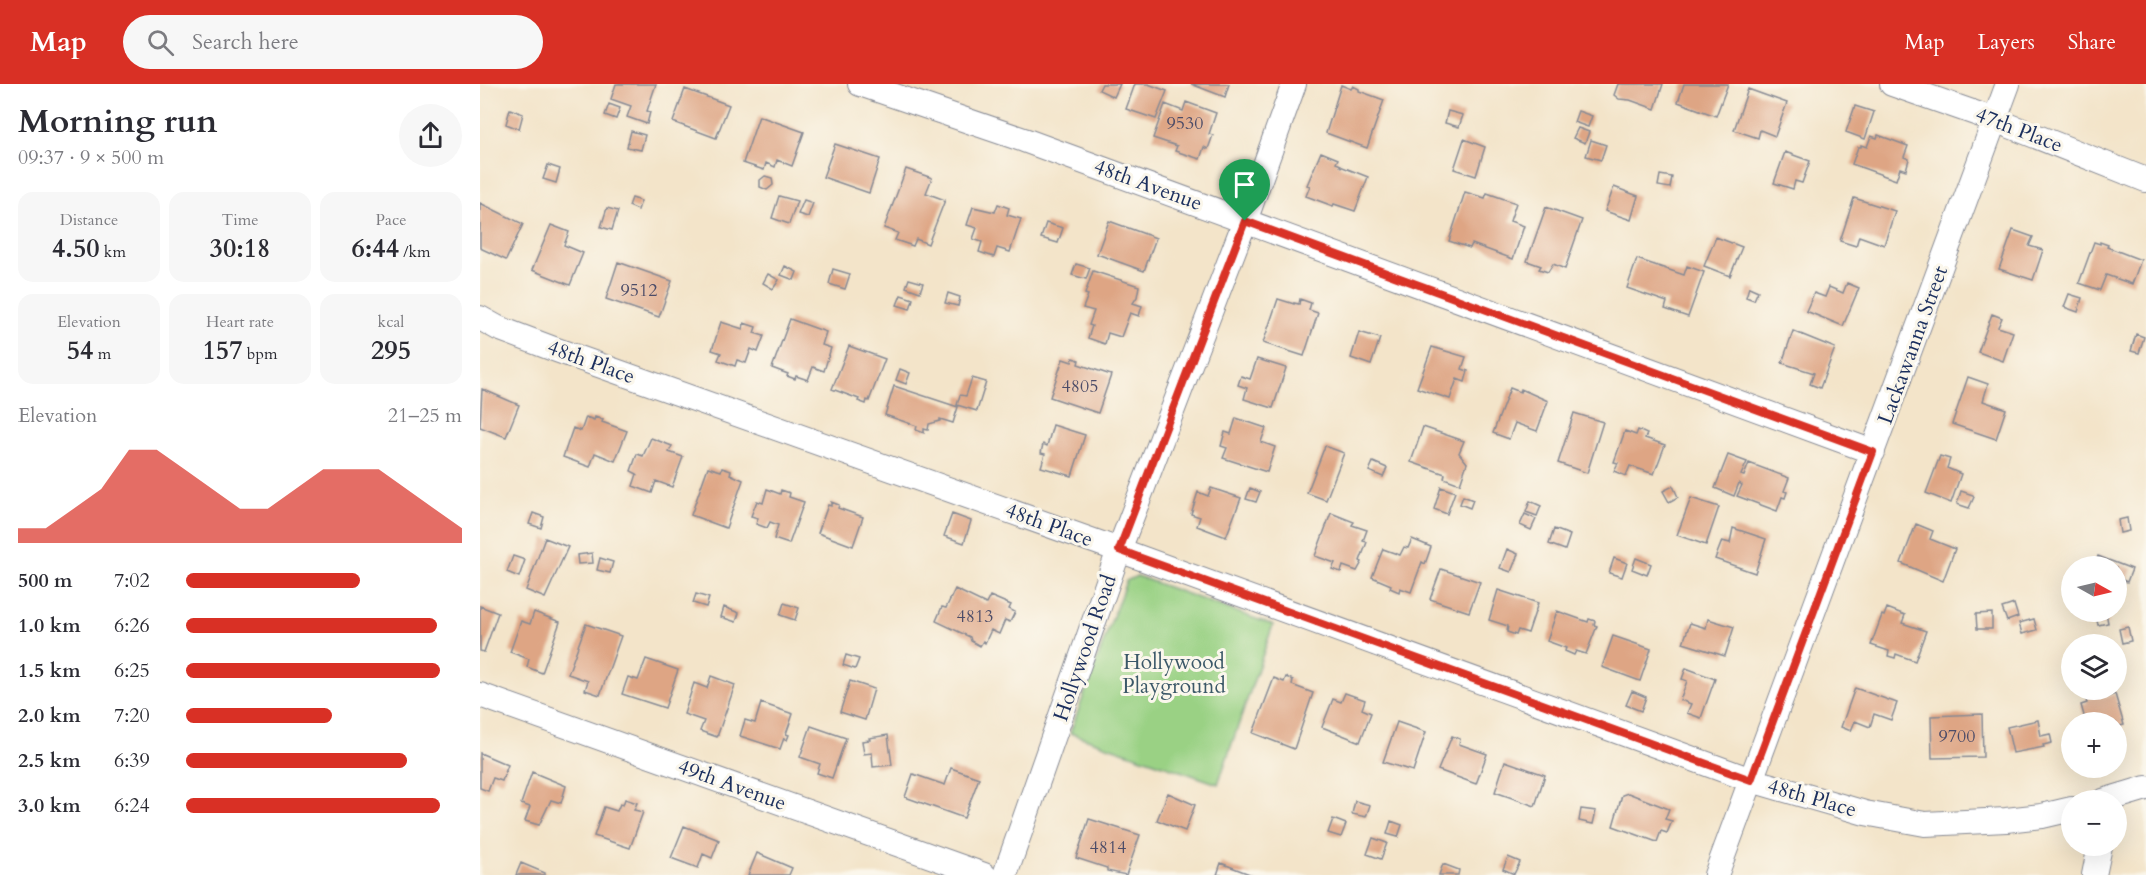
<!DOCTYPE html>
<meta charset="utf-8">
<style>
:root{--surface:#fff;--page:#f7f7f7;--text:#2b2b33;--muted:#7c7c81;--accent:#d93025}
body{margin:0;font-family:Cardo,serif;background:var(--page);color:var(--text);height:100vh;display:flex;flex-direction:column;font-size:22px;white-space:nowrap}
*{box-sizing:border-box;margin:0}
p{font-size:20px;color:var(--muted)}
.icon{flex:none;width:33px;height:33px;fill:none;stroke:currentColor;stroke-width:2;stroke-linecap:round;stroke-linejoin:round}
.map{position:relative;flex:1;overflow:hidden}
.sheet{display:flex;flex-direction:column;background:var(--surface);width:480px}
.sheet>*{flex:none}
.needle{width:39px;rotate:98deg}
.buttons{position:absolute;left:1581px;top:472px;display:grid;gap:12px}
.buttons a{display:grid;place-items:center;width:66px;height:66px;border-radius:50%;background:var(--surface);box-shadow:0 6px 24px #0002;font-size:30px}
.pin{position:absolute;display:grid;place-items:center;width:51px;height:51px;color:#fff;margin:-62px -26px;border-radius:50% 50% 50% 0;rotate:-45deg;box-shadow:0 0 6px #0007}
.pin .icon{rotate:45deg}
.round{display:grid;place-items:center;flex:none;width:63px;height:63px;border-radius:32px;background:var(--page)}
.summary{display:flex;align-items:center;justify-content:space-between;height:102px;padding:0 18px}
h1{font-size:33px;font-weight:700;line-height:45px}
.stats{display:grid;grid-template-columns:repeat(3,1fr);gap:9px;height:102px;padding:6px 18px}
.stats div{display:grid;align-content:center;border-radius:15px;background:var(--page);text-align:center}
.stats b{font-size:26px;font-weight:700}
.stats small{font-size:16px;font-weight:400}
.stats p{font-size:16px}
.chart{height:168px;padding:12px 18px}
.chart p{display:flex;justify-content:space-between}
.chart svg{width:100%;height:108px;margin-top:6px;fill:var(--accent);opacity:.7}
ul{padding:0 18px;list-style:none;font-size:20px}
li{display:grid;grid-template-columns:96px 72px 1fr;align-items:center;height:45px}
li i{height:15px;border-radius:8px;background:var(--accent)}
header{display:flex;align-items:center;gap:36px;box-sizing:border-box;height:84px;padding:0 30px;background:var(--accent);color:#fff}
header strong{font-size:28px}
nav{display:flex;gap:33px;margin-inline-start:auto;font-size:21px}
.search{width:420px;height:54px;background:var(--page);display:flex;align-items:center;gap:15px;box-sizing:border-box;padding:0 21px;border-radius:33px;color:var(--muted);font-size:22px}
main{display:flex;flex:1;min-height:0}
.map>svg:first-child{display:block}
.green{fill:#9ad184;stroke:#5a8071;stroke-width:1.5}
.building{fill:#dea584}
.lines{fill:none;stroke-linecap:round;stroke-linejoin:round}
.minor-casing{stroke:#878a94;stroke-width:26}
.minor{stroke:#fff;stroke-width:24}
.route-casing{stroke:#fff;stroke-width:12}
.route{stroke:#d93025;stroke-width:8}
.labels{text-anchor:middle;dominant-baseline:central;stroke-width:6;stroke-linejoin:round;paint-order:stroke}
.number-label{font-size:18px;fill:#4c4c68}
.street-label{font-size:21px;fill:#1b2f5e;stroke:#fbf7ec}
.park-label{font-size:21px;fill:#3b5868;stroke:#fbf7ec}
</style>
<header>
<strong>Map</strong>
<div class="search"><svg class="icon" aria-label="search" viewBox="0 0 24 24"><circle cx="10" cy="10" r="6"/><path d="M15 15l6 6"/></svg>Search here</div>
<nav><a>Map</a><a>Layers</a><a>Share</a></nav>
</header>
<main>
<section class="sheet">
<div class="summary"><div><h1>Morning run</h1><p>09:37 · 9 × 500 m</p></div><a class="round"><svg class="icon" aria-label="share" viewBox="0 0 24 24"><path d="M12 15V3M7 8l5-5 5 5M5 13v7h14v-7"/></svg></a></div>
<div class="stats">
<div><p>Distance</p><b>4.50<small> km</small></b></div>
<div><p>Time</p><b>30:18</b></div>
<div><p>Pace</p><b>6:44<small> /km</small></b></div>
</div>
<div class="stats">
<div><p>Elevation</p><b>54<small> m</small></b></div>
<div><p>Heart rate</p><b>157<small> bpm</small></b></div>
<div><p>kcal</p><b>295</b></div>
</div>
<div class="chart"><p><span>Elevation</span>21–25 m</p>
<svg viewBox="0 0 160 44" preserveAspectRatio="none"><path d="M0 44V38L10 38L20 30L30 22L40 6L50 6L60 14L70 22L80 30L90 30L100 22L110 14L120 14L130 14L140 22L150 30L160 38V44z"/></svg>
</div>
<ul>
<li><b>500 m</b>7:02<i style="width:63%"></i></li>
<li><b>1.0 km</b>6:26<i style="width:91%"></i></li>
<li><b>1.5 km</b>6:25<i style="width:92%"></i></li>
<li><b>2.0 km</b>7:20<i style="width:53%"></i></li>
<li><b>2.5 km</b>6:39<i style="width:80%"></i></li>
<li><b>3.0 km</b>6:24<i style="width:92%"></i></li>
</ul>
</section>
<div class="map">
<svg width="1666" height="791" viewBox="0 0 1666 791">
<rect width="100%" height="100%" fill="#fbf7ec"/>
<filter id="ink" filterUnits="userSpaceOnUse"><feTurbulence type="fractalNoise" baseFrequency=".0167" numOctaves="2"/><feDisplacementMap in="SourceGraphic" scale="12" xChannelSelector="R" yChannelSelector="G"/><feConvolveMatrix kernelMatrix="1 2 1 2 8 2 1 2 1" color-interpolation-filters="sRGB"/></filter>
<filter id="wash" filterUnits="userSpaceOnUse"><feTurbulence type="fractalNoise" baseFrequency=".008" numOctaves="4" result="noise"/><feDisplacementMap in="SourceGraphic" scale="24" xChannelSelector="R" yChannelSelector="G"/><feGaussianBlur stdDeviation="1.35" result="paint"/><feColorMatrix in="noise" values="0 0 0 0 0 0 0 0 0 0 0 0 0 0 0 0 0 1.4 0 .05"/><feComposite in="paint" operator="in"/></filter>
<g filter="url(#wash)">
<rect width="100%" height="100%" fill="#f3e4c9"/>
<path class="green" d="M657 492 793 541 738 700 590 649 646 497Z"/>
<g id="blocks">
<path class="building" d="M136 0H176L167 27 170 28 167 40 147 33 151 22 131 15Z
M622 0H640L634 13 619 6Z
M655 0H668L687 7 676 35 646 25Z
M711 0H749L745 13Z
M1138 0H1183L1175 25 1150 16 1139 15 1134 11Z
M1204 0H1248L1236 32 1198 18Z
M861 1 871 5 873 2 879 5V7L904 16 887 64 846 49Z
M205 5 249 21 236 54 193 38Z
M1268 5 1307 19 1295 52 1280 46 1278 54 1254 46Z
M706 18 736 29 729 50 733 51 728 65 724 63 720 75 695 67 697 62 673 54 685 20 703 27Z
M129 20 140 24 136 35 125 31Z
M1375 22 1394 28 1385 55 1366 48Z
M30 25 43 30 39 45 26 40Z
M968 27 983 31 979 43 965 39Z
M1098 27 1112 32 1108 43 1094 38Z
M279 32 324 48 312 82 297 76 295 83 286 79 284 86 263 79Z
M1098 44 1109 48 1105 59 1093 54Z
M151 47 165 51 161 66 147 63Z
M1398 51 1428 62 1424 73 1429 75 1426 86 1420 84 1416 96 1372 80 1378 63H1381V61L1387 63 1391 52 1397 54Z
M984 55 1005 63 996 92 974 85Z
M1111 56 1126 61 1121 76 1106 72Z
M355 60 400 75 389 109 343 93Z
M841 68 858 75 856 79 861 81 860 82 888 93 875 127 854 120 853 122 826 112 830 102 827 101Z
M1305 68 1330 77 1322 99 1315 97 1313 105 1294 99Z
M68 81 80 85 76 99 63 95Z
M426 85 452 94 446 109 465 116 448 160 436 155 433 162 415 156 418 149 404 144Z
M1180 91 1192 93 1190 104 1178 102Z
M285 92 292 94 293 101 287 106 280 103V96Z
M1134 103 1158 112 1151 136 1125 127Z
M985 108 1005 114 1007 109 1036 119 1030 137 1044 142 1033 175 992 160 990 164 969 157Z
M299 112 317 117 309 140 292 134Z
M152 114 161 117 158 126 149 122Z
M1374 114 1415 127 1404 161 1379 152 1376 162 1360 157Z
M324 116 333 119 328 133 318 130Z
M0 119 43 140 26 176 0 164Z
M518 120 529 124 527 131 541 135 530 168 517 164 514 173 499 168 502 158 493 155 497 144 487 141 493 123 515 128Z
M1066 123 1102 136 1085 185 1073 180 1068 188 1059 185 1061 182 1047 177Z
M127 124 138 127 132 146 121 143Z
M629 137 676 154 664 187 617 170Z
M566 139 583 144 578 159 561 154Z
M71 141 89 148 84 161 103 169 90 201 52 186Z
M1533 146 1553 153 1549 162 1563 166 1553 196 1519 185Z
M1236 153 1262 163 1250 192 1224 182Z
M1614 158 1620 160V158L1628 161 1627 163 1661 176 1652 200 1626 191 1620 206 1599 199Z
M1157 175 1204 191 1207 182 1224 188 1208 233 1185 225 1187 218 1147 204Z
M138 178 192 197 179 233 126 215Z
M596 180 610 184 606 195 592 191Z
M305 182 317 188 314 196 301 191Z
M353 185 370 190 365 205 349 200Z
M613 187 659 202 657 213 653 219 662 222 659 232 650 229 641 253 628 249 625 260 608 254 612 242 609 241 614 227 603 224 608 211 605 210Z
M288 190 299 196 293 205 283 199Z
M429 195 443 199 440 208 426 203Z
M1367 199 1379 204 1363 242 1326 227 1334 209 1345 213 1349 203 1363 209Z
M1269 203 1278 207 1274 216 1266 213Z
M468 209 480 213 478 222 465 219Z
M1589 210 1602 214 1598 228 1584 223Z
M421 211 433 215 430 225 417 221Z
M798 215 814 220V219L819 220 820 215 831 219 829 226 838 229 824 272 783 259Z
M1512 230 1522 234 1518 243 1533 248 1523 277 1498 268Z
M310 235 346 248 342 261 351 264 344 287 333 283 328 296 316 292 315 295 307 292 308 290 292 284Z
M241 238 263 245 264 239 276 243 274 249 284 252 278 268 271 265 266 279 257 276 255 282 238 276 241 269 232 266Z
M1313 247 1355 264 1340 304 1330 300 1334 289 1302 279Z
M879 248 900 254 891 281 871 274Z
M1656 250 1664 253 1659 269 1651 267Z
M369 262 405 275 389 317 387 316 386 320 378 317 379 315 352 305Z
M952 263 986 273 982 285 988 287 985 298 977 295 970 315 937 304Z
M593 274 599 276 598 280 631 291 618 329 570 313 583 275 592 278Z
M777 275 806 284 793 324 764 315 767 304 758 301 761 292 770 295Z
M420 285 430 289 426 300 416 296Z
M1488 293 1508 300 1503 317 1526 325 1516 355 1472 340Z
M492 294 506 298 497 327 477 321 480 311 486 312Z
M414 302 478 323 473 339 460 335V337L449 340 448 346 444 345V349L436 346 437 342 405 331Z
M1030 304 1040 308 1041 305 1068 317 1057 347 1035 339 1029 355 1013 349Z
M2 305 39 321 26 353 0 343Z
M1094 329 1123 338 1107 389 1078 379Z
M106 333 114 336 115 333 123 336 122 338 147 347 135 377 115 369 110 383 83 373 93 344 101 347Z
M756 334 786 344 781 358 795 363 787 388 743 374 747 364 741 362 745 348 751 350Z
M573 341 605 351 592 392 561 383 565 370 561 369 563 360 567 362Z
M943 343 984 357 979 369 987 379 980 400 964 394 965 390 931 378Z
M1158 346 1167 350 1165 354 1185 361 1174 390 1150 382 1146 392 1134 387 1138 379 1134 378 1145 347 1156 351Z
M171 354 192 362 189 368 203 373 192 403 176 397 172 409 153 402 157 390 151 387 157 370 163 372Z
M845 362 864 369 846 416 827 409Z
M1248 371 1267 378 1261 391 1264 392 1269 379 1309 394 1304 407 1307 408 1305 414 1302 413 1297 427 1257 412 1262 401 1259 399 1254 412 1235 404Z
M1460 372 1470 375 1467 384 1481 390 1471 419 1446 409Z
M893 378 907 384 903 393 889 387Z
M228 383 241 387 242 384 251 387 250 390 263 396 246 444 211 431Z
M1193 402 1198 413 1189 418 1183 407Z
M961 403 975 408 967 430 954 425Z
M731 404 761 414 746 453 717 442 720 433 711 430 718 408 728 412Z
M770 404 780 408 776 418 766 415Z
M287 405 300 410 301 406 310 409 309 413 324 418 309 460 294 455 298 441 290 438 287 444 276 440 278 434 271 432 277 417 283 419Z
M1481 407 1493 411 1494 413 1489 424 1477 420Z
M983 412 993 416 990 424 980 420Z
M1211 414 1239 423 1226 461 1197 451Z
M1050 417 1061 422 1057 432 1046 428Z
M351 418 359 421 358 424 383 433 373 462 338 449 348 421 351 422Z
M53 429 64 433 61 444 49 440Z
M851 429 874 438 872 441 887 446 883 457 887 458 880 477 882 478 877 487 863 482 861 488 852 485 855 479 835 472Z
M472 430 491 437 484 459 464 452Z
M1045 430 1056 435 1051 446 1040 441Z
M1647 434 1649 447 1640 449 1638 436Z
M1436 440 1453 447 1450 455 1475 465 1463 497 1421 479Z
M1253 444 1286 455 1275 489 1235 475 1242 457 1250 459Z
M1074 445 1090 451 1085 466 1069 460Z
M65 454 88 463 65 514 46 506Z
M932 455 951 463 945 480 942 478 931 508 920 504 919 508 910 504 911 501 892 493 903 465 920 471 924 463 928 464Z
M1027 465 1038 470 1031 488 1020 484Z
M112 469 113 479 98 480 97 471Z
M33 472 45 476 39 493 27 488Z
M1618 472 1652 485 1647 498 1636 493V483H1614Z
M120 474 133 478 130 489 117 486Z
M1134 474 1147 479 1142 493 1129 489Z
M1156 474 1171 480 1167 491 1152 485Z
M961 485 1000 498 989 528 950 515Z
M475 505 506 520 510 512 531 521 529 525 535 528 530 538 525 536 519 550 511 546 505 559 503 557 500 562 491 557 490 553 456 537 462 523 466 524Z
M1018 506 1058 519 1048 549 1038 546 1036 551 1027 548 1028 542 1009 536Z
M216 510 229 514 226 523 213 519Z
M304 519 319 524 315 536 300 531Z
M1534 520 1538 533 1527 537 1522 524Z
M0 522 18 529 4 568 0 567Z
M244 523 259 529 256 538 241 533Z
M1407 524 1425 531 1422 539 1446 547 1435 577 1416 570 1415 574 1408 572 1409 567 1391 561 1402 531 1404 532Z
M1077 527 1108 538 1109 535 1115 537 1114 541 1117 542 1106 570 1096 567 1094 571 1085 567 1086 564 1067 557Z
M54 528 80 538 62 589 47 583 49 575 30 568 41 537 50 540Z
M1615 528H1626L1628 539 1618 541Z
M1512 529V545H1497L1496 530Z
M1228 535 1254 543 1245 572 1203 559 1210 539 1226 544Z
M1554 535 1557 546 1542 550 1539 539Z
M106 540 141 552 120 611 105 606 108 597 88 590Z
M1648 543 1651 557 1642 559 1639 545Z
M1133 552 1171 565 1160 597 1122 583Z
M366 571 379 575 375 585 363 581Z
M166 575 198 586 185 624 142 610 148 593 158 596Z
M1206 584 1235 595 1221 634 1207 629 1211 620 1200 616 1207 597 1202 595Z
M231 592 255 601 237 653 220 647 224 637 204 630 214 599 227 604Z
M806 593 813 596 812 601 833 609 814 665 773 649 794 594 804 598Z
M370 597 394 605 385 636 360 628Z
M1375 604 1417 619 1411 636 1394 630 1390 643 1375 637 1371 647 1361 643Z
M1152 607 1166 613 1161 627 1146 621Z
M865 609 885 616 882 625 891 629 880 658 842 643 853 615 861 618Z
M1635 610 1644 641 1636 643V639H1606L1601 621 1607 619 1606 615 1622 611 1623 614Z
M281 619 313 630 306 650 309 651 307 656 304 654 300 665 260 652 265 636 275 639Z
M1502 630 1503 673 1452 674 1451 632Z
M1558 636 1561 652 1570 650 1572 659 1563 661 1564 663 1533 669 1527 643Z
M917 638 946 648 933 687 903 678Z
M331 642 366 654 352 694 337 689 340 680 320 673Z
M408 651 412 681 393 683 392 669 384 670 382 657 390 656 389 654Z
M972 652 980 655 979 660 1007 670 996 700 958 686Z
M0 669 28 681 22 697 13 694 8 707 0 704Z
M1025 677 1065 691 1055 722 1015 708Z
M471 684 499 694 484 734 425 713 433 690 465 701Z
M52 688 86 702 81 719 71 716 59 741 45 737 50 723 41 720Z
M688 709 715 721 705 747 677 736Z
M1148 709 1189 725 1185 735 1192 737 1187 749 1181 747 1177 758 1133 742 1142 711Z
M145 715 157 719 154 726 163 728 150 764 114 752 124 723 137 727 140 720 143 721Z
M875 717 890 721 886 733 872 730Z
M1101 725 1116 727 1113 740 1099 737Z
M609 735 660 751 646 791 627 787V784L596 774Z
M853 735 866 740 861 753 848 749Z
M911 737 922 741 918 753 907 750Z
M204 742 239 756 232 774 223 770 218 784 191 774Z
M893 754 907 759 901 775 887 770Z
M277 769 312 784 309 791H268Z
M1028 773 1040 778 1034 790 1023 785Z
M41 779 65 789V791H36Z
M741 779 772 791H737Z
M963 780 979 786 978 791H959Z"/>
</g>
</g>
<g filter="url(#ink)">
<use href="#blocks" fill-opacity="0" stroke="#878a94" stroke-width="1.5"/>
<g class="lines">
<g class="minor-casing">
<path id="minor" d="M380 0 544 56 1393 368
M1412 0 1515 36 1666 96
M0 234 18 244 71 264 639 466 1271 696 1385 729 1445 740 1526 736 1562 732 1592 725
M0 611 504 791
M1623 717 1666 704
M525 791 639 466 765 137 814 0
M1236 791 1528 0
M1614 791 1620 762"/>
</g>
<use href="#minor" class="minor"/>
</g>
</g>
<g class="lines" filter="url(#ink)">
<g class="route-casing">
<path id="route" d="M765 137 1393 368 1271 696 639 466Z"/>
</g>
<use href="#route" class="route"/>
</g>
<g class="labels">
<g class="number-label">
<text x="705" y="39">9530</text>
<text x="159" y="206">9512</text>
<text x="600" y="302">4805</text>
<text x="495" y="532">4813</text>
<text x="1477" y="652">9700</text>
<text x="628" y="763">4814</text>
</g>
<g class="street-label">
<text transform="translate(1539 46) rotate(21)">47th Place</text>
<text transform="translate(668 101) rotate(20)">48th Avenue</text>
<text transform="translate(1433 261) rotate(-70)">Lackawanna Street</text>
<text transform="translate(111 278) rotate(20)">48th Place</text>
<text transform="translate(569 441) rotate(20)">48th Place</text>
<text transform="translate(605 564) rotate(-71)">Hollywood Road</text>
<text transform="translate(252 701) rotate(20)">49th Avenue</text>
<text transform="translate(1332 714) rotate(16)">48th Place</text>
</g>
<g class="park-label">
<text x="694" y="578">Hollywood<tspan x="694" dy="24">Playground</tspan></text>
</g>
</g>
</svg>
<div class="buttons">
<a><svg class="needle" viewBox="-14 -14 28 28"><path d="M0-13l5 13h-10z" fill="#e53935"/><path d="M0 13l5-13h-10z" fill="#7c7c81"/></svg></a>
<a><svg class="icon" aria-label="layers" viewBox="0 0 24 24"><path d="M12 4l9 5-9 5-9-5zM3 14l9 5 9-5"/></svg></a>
<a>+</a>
<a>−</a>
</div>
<div class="pin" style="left:765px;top:137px;background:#1e9e55"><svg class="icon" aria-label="arrive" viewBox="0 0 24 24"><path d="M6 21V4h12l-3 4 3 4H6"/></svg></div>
</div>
</main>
